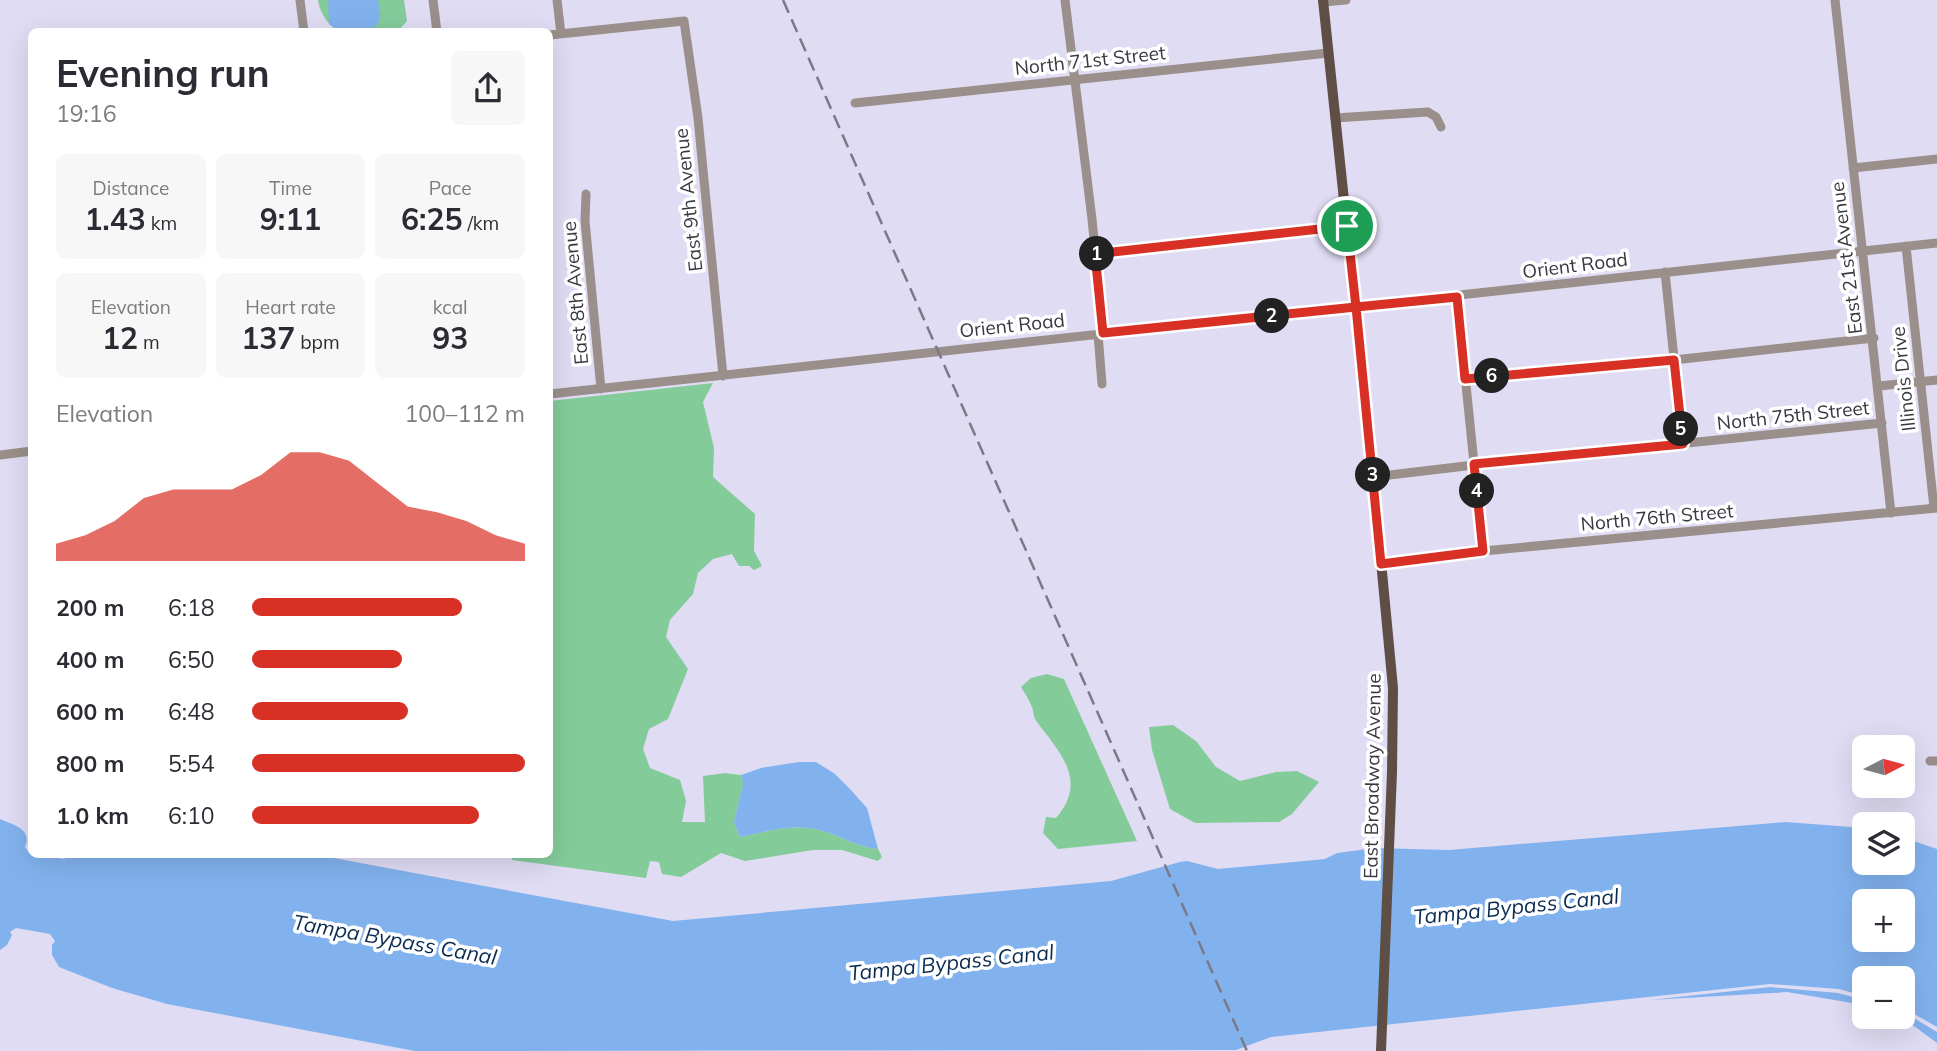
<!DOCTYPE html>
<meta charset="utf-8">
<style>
:root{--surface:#fff;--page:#f7f7f7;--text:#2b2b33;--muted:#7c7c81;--accent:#d93025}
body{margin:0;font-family:Mulish,sans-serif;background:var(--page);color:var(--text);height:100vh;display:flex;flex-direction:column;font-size:26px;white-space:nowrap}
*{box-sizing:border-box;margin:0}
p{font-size:23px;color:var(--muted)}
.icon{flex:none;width:38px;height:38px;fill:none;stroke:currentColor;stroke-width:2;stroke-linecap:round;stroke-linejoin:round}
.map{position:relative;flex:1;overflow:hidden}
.sheet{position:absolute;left:28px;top:28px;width:525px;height:830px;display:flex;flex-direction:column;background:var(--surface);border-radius:10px;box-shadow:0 7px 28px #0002}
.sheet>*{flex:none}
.needle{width:46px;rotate:84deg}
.fabs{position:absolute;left:1852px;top:735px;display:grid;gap:14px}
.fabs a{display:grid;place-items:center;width:63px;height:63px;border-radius:10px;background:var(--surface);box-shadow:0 7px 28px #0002;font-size:35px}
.pin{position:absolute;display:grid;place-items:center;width:60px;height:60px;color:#fff;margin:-30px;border:4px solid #fff;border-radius:50%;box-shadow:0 2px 7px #0007}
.km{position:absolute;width:35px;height:35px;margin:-18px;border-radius:50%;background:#222;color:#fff;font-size:19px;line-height:35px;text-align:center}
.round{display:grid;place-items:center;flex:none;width:74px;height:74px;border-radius:10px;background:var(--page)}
.head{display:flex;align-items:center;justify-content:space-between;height:119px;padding:0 28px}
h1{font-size:38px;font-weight:700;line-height:52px}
.figures{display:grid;grid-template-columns:repeat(3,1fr);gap:10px;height:119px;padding:7px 28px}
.figures div{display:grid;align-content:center;border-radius:10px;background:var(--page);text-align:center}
.figures b{font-size:30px;font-weight:700}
.figures small{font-size:19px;font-weight:400}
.figures p{font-size:19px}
.chart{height:196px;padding:14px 28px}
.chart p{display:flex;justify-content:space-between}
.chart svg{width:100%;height:126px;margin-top:7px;fill:var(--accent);opacity:.7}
ul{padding:0 28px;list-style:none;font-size:23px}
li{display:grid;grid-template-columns:112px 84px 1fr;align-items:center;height:52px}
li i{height:18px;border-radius:9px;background:var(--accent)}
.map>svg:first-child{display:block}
.green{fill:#84cb9a}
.water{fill:#82b2ee;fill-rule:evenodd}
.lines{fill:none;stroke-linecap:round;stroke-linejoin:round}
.minor{stroke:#9a8f8a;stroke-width:9}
.major{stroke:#5f4e45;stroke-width:10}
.rail{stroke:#7b7987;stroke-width:2.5;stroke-dasharray:14 7;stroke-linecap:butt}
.route-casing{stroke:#fff;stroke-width:14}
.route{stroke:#d93025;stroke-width:9}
.labels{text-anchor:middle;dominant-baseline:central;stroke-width:7;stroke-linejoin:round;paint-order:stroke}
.street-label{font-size:19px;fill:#393841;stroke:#fff}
.water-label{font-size:21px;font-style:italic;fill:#0a2b51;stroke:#fff}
</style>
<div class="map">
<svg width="1937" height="1051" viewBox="0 0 1937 1051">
<rect width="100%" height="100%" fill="#e0dcf4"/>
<path class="green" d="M318 0H404L407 21 398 31C384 31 352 35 340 31 329 28 319 11 318 0Z
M713 383 703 402 714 448 713 477 755 514 754 551 762 566 754 570 749 566H739L732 554 713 559 698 573 693 594 670 620 666 637 688 669 668 719 649 729 643 749 650 768 680 780 686 801 682 822H705L703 776 725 773 741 775 743 784 734 822 740 837C768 831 798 822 826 832 845 838 858 847 878 849L882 857 878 861 842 850H813L745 861 721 853 681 877 662 874 659 862 650 861 646 878 512 860 511 854H550V401Z
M1047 674 1064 679 1137 841 1058 849 1043 833 1046 817 1056 818C1088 781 1061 754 1037 722 1033 717 1034 713 1032 707 1029 700 1025 693 1021 687L1031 678Z
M1173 725 1196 741 1216 767 1240 781 1276 772 1297 771 1319 782 1292 814 1279 822 1195 823 1170 809 1152 750 1149 727Z"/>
<path class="water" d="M328 0H378L380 15 378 24 368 31H339L329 24Z
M799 762H816L835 774 849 788 867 808 878 849C858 847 845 838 826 832 798 822 768 831 740 837L734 822 743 784 741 775 761 768Z
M0 819C13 825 33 829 25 847L29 853 64 859 70 854H312L673 921 1111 881 1180 862 1187 861 1218 869 1325 859 1337 853 1375 848 1449 850 1786 822 1864 828V863H1902V837L1937 849V1027L1902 1007V978H1864V996L1839 989 1770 984 1271 1037 1236 1050 415 1051 167 1004 112 988 59 967 52 955V945L55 941 50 934 16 928 10 932 12 935 7 945 0 950ZM1864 901H1902V940H1864Z
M1770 987 1838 993 1864 1000V1005L1787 992 1650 1000Z
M1902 1011 1937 1032V1043L1914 1026 1894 1017H1902Z"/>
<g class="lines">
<path class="minor" d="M300 0 304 32
M433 0 437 32
M557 0 561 34
M1065 0 1092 219 1103 333
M1835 0 1891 513
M1323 2 1346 0
M550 35 684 21 698 118 723 376
M855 103 1328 53
M1335 118 1428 112 1436 117 1441 127
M1853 168 1937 159
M586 194 585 221 601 389
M1906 246 1934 508
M1095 254 1347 226
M1665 272 1683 445
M1457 297 1483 551
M1098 334 1102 384
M1465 378 1674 360 1874 338
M1879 386 1937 380
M550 394 1937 243
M0 455 32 451
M1373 477 1474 465 1882 423
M1381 564 1483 551 1937 508
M1930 761H1937"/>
<path class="major" d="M1323 0 1373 477 1393 688 1392 772 1381 1051"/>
<path class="rail" d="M783 0 1247 1051"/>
</g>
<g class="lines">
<g class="route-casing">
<path id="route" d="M1347 226 1095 254 1103 333 1356 307 1381 564 1483 551 1474 464 1683 444 1674 360 1465 379 1457 297 1356 307 1347 226"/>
</g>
<use href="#route" class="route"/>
</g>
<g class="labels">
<g class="street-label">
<text transform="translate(1090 60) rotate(-6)">North 71st Street</text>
<text transform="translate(688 200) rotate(-96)">East 9th Avenue</text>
<text transform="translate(1846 258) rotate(-97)">East 21st Avenue</text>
<text transform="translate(1575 265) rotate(-7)">Orient Road</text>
<text transform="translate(575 293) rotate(-95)">East 8th Avenue</text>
<text transform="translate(1012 325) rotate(-6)">Orient Road</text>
<text transform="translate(1903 379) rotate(-96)">Illinois Drive</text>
<text transform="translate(1793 415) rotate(-6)">North 75th Street</text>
<text transform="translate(1657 517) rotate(-5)">North 76th Street</text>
<text transform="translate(1372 776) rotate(-89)">East Broadway Avenue</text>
</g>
<g class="water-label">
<text transform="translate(1516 906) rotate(-6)">Tampa Bypass Canal</text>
<text transform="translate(395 939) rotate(10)">Tampa Bypass Canal</text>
<text transform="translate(951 962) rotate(-6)">Tampa Bypass Canal</text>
</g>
</g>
</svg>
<div class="fabs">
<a><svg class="needle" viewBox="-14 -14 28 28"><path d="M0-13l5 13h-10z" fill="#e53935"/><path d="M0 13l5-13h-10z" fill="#7c7c81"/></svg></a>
<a><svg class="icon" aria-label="layers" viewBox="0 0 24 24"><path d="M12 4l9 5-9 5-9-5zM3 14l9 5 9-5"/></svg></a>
<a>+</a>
<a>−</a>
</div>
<div class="pin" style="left:1347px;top:226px;background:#1e9e55"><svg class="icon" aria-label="arrive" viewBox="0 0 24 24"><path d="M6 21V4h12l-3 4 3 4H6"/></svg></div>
<b class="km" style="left:1097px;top:254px">1</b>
<b class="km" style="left:1272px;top:316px">2</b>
<b class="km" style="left:1373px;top:475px">3</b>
<b class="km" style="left:1477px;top:491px">4</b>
<b class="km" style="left:1681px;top:429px">5</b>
<b class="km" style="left:1492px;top:376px">6</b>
<section class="sheet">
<div class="head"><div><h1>Evening run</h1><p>19:16</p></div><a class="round"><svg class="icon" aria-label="share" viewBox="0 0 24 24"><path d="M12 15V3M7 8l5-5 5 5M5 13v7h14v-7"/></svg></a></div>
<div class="figures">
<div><p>Distance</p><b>1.43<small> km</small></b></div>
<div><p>Time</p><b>9:11</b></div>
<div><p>Pace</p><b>6:25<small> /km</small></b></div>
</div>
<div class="figures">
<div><p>Elevation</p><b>12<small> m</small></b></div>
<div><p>Heart rate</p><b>137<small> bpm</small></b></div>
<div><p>kcal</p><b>93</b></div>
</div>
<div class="chart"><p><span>Elevation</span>100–112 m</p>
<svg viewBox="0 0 160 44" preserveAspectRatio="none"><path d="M0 44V38L10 35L20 30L30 22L40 19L50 19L60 19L70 14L80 6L90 6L100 9L110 17L120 25L130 27L140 30L150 35L160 38V44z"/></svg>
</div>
<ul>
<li><b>200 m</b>6:18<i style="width:77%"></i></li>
<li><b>400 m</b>6:50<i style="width:55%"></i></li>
<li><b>600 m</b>6:48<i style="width:57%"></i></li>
<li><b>800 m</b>5:54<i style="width:100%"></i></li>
<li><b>1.0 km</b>6:10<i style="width:83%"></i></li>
</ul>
</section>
</div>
